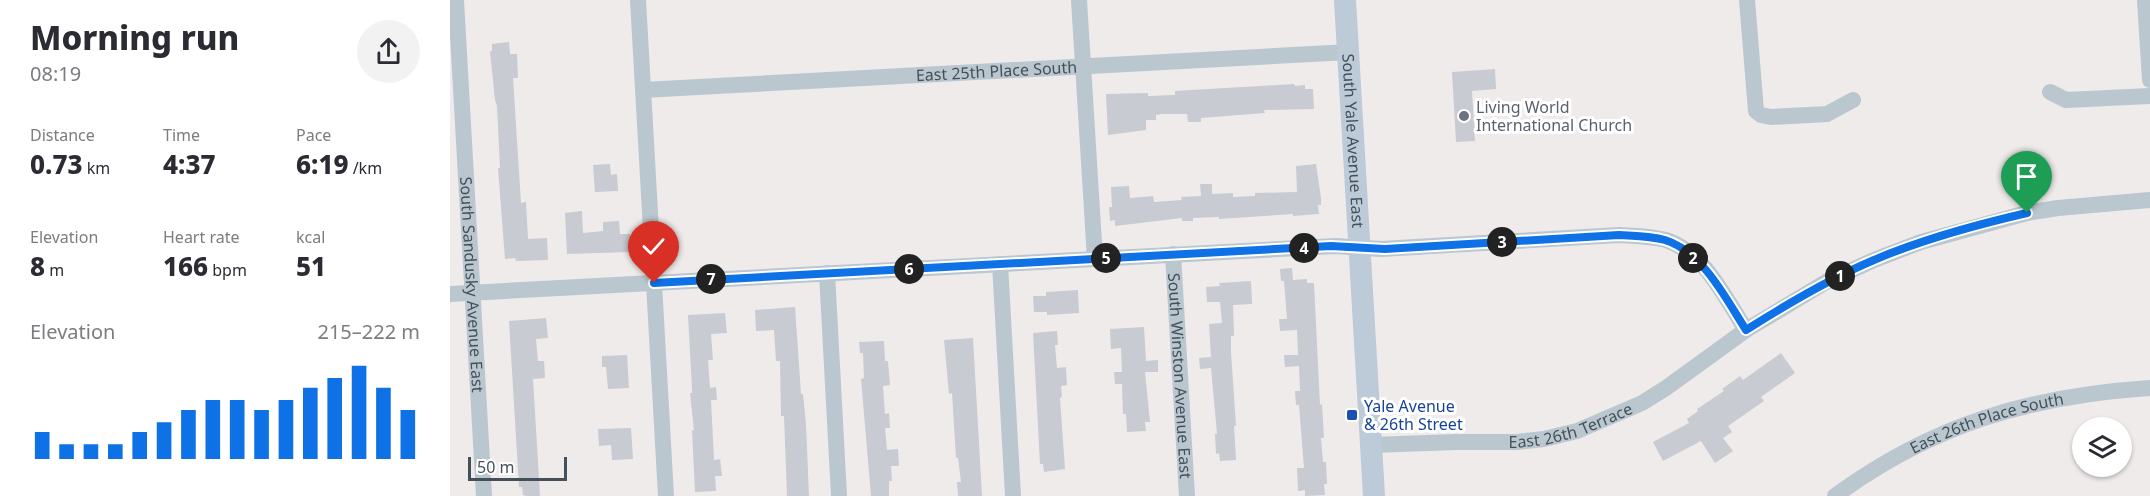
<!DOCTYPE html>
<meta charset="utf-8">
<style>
:root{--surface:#fff;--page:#f2f2f3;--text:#2b2b33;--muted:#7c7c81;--accent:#0e71e6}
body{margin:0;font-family:"Noto Sans",sans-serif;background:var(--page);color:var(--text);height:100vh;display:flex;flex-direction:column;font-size:22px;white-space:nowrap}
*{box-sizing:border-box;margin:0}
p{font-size:20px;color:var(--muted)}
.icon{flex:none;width:33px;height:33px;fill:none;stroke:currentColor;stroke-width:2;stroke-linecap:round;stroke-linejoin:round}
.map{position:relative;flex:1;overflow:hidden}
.drawer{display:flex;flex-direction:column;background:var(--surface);width:450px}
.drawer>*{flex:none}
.tools{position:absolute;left:1622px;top:417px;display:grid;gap:12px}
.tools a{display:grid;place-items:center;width:60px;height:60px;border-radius:50%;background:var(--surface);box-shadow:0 2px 4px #0004;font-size:30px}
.scale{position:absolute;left:18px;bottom:15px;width:99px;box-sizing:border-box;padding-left:6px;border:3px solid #43505a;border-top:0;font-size:16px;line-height:21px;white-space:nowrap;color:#43505a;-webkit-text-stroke:4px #fff;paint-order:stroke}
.pin{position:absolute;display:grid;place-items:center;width:51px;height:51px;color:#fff;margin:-62px -26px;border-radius:50% 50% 50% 0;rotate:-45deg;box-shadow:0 0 6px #0007}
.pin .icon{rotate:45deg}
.km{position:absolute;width:30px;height:30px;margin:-15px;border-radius:50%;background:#222;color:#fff;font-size:16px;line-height:30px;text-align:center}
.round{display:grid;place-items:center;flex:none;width:63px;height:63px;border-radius:32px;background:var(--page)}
.overview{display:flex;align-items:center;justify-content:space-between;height:102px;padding:0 30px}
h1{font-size:33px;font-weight:800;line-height:45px}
.stats{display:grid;grid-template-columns:repeat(3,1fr);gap:9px;height:102px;padding:6px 30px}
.stats div{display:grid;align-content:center}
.stats b{font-size:26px;font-weight:800}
.stats small{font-size:16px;font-weight:400}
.stats p{font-size:16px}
.chart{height:168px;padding:12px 30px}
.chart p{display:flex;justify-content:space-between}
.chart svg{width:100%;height:108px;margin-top:6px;stroke:var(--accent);stroke-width:6}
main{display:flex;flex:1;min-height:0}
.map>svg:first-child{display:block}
.building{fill:#c8cbd1}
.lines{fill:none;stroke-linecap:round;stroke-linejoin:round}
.minor{stroke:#bbc7cf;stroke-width:16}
.secondary{stroke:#bdcad7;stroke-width:22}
.route-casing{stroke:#fff;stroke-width:12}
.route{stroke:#0e71e6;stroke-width:8}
.worship-dot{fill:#6b7280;stroke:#fff;stroke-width:2}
.transit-dot{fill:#1a4fb4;stroke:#fff;stroke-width:2}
.labels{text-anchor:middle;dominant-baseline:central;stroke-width:6;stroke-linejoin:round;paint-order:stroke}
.street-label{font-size:16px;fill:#43505a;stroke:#fff}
.worship-label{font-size:16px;fill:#5b616d;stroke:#fff;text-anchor:start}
.transit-label{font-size:16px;fill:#164399;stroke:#fff;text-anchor:start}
</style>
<main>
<section class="drawer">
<div class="overview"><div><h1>Morning run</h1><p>08:19</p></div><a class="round"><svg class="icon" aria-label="share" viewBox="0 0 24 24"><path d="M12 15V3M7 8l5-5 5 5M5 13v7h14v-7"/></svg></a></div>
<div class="stats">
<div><p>Distance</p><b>0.73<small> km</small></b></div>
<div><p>Time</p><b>4:37</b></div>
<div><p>Pace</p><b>6:19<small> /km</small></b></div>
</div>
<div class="stats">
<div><p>Elevation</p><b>8<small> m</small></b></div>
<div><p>Heart rate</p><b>166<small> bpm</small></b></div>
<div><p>kcal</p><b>51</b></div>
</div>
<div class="chart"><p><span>Elevation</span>215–222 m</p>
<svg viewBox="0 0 160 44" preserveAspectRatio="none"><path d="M5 44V33M15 44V38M25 44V38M35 44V38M45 44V33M55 44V29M65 44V24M75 44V20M85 44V20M95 44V24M105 44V20M115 44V15M125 44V11M135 44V6M145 44V15M155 44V24"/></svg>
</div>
</section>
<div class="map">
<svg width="1700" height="496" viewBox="0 0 1700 496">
<rect width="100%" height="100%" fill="#efebeb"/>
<path class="building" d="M59 42 60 54H67L68 78H63L71 203 76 202 78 239 97 238 98 260 66 261 65 258 55 259 48 168H50L47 106 45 100 40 51H42V44Z
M1045 69 1046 89 1022 91 1025 141 1006 142 1002 72Z
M844 84 845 86 855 85V89H863L864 109 814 110 815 113 751 118V122H738L737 114H712L706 115V120H696V130L658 135 656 94 698 93V96L725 95V91Z
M160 164 161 175 167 174 168 191 145 192 143 165Z
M866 164 871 198V205H868L869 214 843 216V214L769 219V217L743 218V221H732V218L665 226V220L660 221 659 207H662L661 187 679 186 680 198 703 196 704 202 732 200 731 197 751 196 750 184H762V194L783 193V197L805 196V193L847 192 846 166Z
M132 211 133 233 153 231V222L169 221 170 234H180L181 252 117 254 115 213Z
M842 268 843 280 857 279V283H864L870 405 872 404 874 438H871L873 462H876L877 484H874L875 495 855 496V490L848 491 847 468H854L849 405H846L845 391H850L849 366 835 367 834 355H848L847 330 830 331 829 319H837L834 281H831L830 269Z
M801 281 802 304 783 305 784 336H781V352L786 426H784L786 460 770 461 769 453 766 454 765 434H767L761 368 750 369 749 358 761 357 759 324 772 323 770 302H757L756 287 770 286 769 283Z
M628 290 629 313 597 315V312H584L583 296H596V292Z
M345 307 351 394H353L356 424 359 496H337L334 416H331L330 361H326L324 330 306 331 305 310Z
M275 313 277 333 261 334 263 360H258L260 388 266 387 267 400H261L264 460 270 459 272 476H265L266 491 245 492 242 430H244L240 393H242V389L238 315Z
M96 318 98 338 86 339 88 361H94L95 378 83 379 90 496H77L73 495 72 487H69L59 321Z
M694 327 696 361 708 360V372H695L700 422H695L696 431 677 432 676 414H673L672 384H665L664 372H672L671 348 661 349 660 329Z
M607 331 608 345H605L607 368 616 367 617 385 611 386 612 397 610 398 615 469 594 472 593 464H590L583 333Z
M523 338 532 496H508L507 482H511L508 458H506L502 393 499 394 494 340Z
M434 341 435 361H438L440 385 433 386 435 414 439 413 440 428H435L437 450 448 449 449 466H441L442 481H439V496H421L411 379 414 378 413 353H410L409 342Z
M1331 353 1345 373 1311 397 1314 401 1278 426 1282 432 1273 438 1283 451 1265 463 1251 441 1213 461 1203 442 1239 423 1237 419 1248 411 1247 409 1274 391 1272 389 1290 376 1293 380Z
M177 355 179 388 158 389 156 367H152V356Z
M181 428 183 459 162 460 161 445 149 446 148 429Z"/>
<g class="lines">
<g class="minor">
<path id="s1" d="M6 0 34 496"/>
<path d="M188 0 216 496"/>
<path d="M629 0 645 259"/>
<path d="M1297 0 1306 111 1311 115 1321 117 1377 114 1403 100"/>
<path d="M1695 0 1700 80"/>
<path id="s2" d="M193 90 899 52"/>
<path d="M1600 92 1616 100 1700 96"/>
<path id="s3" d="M723 254 737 496"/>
<path d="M550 264 563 496"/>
<path d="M377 273 389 496"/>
<path d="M0 294 885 246 931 249 1169 235C1185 236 1200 236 1216 240 1254 252 1276 299 1296 330"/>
<path id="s4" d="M921 445 1006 442H1066L1094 439 1127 431 1192 403 1216 388 1296 330 1376 282 1424 260 1471 242 1577 213 1608 208 1700 200"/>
<path id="s5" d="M1385 496C1483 424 1580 396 1700 388"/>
</g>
<path class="secondary" id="s6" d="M895 0 924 496"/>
</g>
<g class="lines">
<g class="route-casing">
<path id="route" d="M204 283 881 246 935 249 1169 235C1184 236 1200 236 1215 240 1253 252 1276 299 1296 330 1337 304 1379 279 1424 260 1473 239 1525 225 1577 213"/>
</g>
<use href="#route" class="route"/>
</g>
<circle class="worship-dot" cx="1014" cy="116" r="6"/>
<rect class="transit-dot" x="896" y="409" width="12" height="12" rx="3"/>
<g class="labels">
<g class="street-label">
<text stroke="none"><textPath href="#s2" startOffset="354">East 25th Place South</textPath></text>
<text stroke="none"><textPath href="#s6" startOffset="141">South Yale Avenue East</textPath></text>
<text stroke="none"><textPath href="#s1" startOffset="285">South Sandusky Avenue East</textPath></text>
<text stroke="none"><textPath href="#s3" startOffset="122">South Winston Avenue East</textPath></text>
<text stroke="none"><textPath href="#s4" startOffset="202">East 26th Terrace</textPath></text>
<text stroke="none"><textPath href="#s5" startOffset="170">East 26th Place South</textPath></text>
</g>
<g class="worship-label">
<text x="1026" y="107">Living World<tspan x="1026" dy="18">International Church</tspan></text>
</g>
<g class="transit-label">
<text x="914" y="406">Yale Avenue<tspan x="914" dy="18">&amp; 26th Street</tspan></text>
</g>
</g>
</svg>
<div class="tools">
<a><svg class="icon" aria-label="layers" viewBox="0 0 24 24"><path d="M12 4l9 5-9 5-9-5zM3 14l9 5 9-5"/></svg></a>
</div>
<div class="scale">50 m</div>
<div class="pin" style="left:1577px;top:213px;background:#1e9e55"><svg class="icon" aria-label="arrive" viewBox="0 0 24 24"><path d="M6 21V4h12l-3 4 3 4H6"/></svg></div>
<div class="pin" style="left:204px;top:283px;background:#d93025"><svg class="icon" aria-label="check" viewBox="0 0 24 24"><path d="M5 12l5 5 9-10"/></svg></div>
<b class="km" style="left:1390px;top:276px">1</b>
<b class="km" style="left:1243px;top:258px">2</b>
<b class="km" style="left:1052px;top:242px">3</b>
<b class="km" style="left:854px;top:248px">4</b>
<b class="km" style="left:656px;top:258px">5</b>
<b class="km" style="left:459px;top:269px">6</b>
<b class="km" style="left:261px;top:279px">7</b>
</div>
</main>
